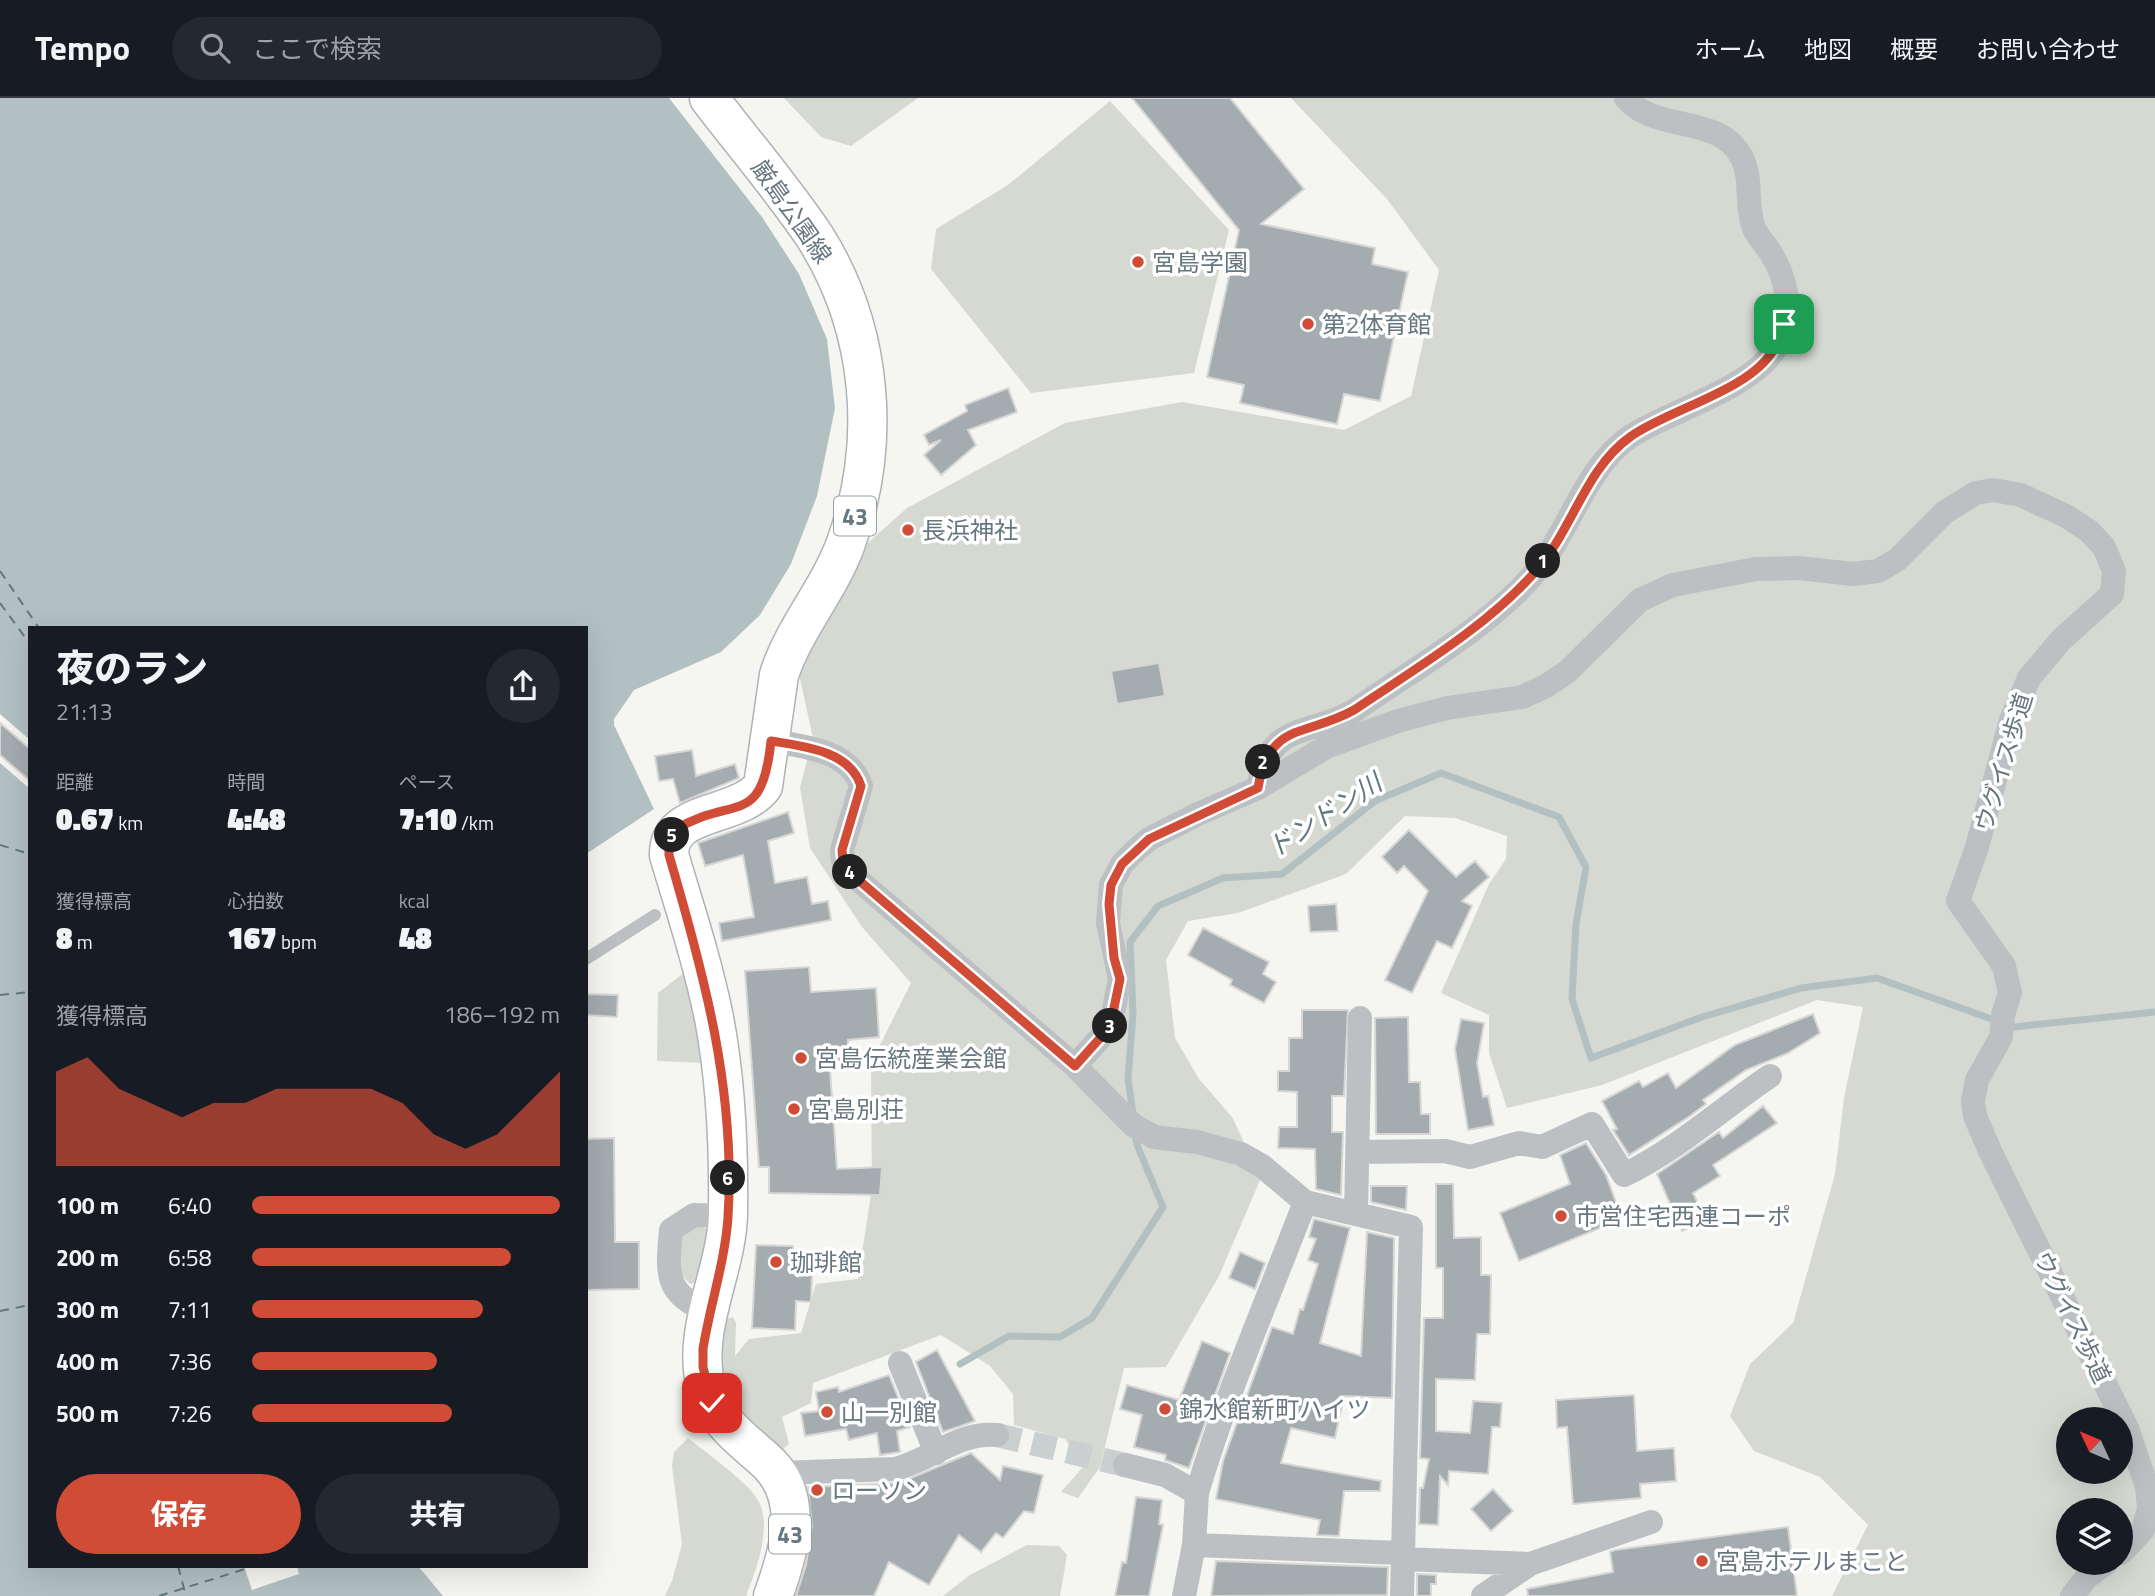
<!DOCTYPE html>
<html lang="ja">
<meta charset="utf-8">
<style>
:root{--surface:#171b24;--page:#242831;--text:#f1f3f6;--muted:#9ea1a6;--line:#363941;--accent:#d04c37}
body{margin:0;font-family:"Titillium Web","Noto Sans JP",sans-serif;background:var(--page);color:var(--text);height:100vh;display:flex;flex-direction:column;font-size:26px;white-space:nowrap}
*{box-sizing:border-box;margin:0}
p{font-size:23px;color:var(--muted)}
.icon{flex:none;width:38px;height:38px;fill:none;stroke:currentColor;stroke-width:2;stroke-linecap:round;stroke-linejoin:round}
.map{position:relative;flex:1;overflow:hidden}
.sheet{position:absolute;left:28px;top:528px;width:560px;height:942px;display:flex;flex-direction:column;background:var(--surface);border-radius:0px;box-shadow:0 7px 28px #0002}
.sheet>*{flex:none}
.needle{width:46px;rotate:314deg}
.controls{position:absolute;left:2056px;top:1309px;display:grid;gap:14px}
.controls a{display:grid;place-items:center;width:77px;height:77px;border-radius:50%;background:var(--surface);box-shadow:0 7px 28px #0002;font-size:35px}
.pin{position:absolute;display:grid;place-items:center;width:60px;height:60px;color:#fff;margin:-30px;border-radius:14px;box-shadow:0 4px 10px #0006}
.km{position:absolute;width:35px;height:35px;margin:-18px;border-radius:50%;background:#222;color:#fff;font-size:19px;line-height:35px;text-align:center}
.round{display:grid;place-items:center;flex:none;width:74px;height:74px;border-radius:37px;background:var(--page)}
.head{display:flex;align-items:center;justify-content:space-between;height:119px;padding:0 28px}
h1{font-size:38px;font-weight:800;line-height:52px}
.stats{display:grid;grid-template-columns:repeat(3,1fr);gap:10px;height:119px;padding:7px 28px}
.stats div{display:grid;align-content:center}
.stats b{font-size:30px;font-weight:800}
.stats small{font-size:19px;font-weight:400}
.stats p{font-size:19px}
.chart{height:196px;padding:14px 28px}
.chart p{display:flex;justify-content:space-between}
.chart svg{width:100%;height:126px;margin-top:7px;fill:var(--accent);opacity:.7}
.cta{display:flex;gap:14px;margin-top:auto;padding:14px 28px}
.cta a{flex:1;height:80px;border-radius:42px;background:var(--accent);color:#fff;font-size:28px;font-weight:800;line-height:80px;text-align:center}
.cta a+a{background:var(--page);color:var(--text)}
ul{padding:0 28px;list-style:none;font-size:23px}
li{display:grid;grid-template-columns:112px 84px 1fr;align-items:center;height:52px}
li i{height:18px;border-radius:9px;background:var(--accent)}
header{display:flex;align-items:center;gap:42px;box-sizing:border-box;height:98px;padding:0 35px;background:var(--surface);border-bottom:2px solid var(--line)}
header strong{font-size:33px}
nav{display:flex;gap:38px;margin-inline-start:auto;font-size:24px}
.search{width:490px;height:63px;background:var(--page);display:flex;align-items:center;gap:18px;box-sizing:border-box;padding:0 24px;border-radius:38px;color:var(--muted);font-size:26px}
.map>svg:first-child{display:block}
.green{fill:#d5d9d1;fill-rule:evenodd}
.water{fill:#b3c0c2}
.pier{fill:#f5f5f2}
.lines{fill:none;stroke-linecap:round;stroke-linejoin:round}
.stream{stroke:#b3c0c2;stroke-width:7}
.ferry{stroke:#63787c;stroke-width:2;stroke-dasharray:9 7;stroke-linecap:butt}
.building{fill:#a4acb0;stroke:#d6d6d4;stroke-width:2}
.minor-tunnel{stroke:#cacfd0;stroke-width:24;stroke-dasharray:24 12;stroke-linecap:butt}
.primary-casing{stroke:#aeb3b6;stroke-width:41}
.service{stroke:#bcc0c3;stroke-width:12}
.minor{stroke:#bcc0c3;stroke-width:24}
.primary{stroke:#fff;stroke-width:38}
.route-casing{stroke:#fff;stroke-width:14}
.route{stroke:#d04c37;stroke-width:9}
.poi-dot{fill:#d04c37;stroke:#fff;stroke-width:2.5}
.labels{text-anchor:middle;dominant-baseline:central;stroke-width:7;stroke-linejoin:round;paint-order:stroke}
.shield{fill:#fff;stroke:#95a0a6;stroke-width:2}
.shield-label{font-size:23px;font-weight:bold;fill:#677780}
.street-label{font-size:24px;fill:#677780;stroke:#fff}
.poi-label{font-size:24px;fill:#677780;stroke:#fff;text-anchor:start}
.water-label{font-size:26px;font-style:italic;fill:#63787c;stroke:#fff}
</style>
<header>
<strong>Tempo</strong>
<div class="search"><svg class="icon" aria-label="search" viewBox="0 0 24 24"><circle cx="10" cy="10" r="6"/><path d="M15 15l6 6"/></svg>ここで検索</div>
<nav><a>ホーム</a><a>地図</a><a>概要</a><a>お問い合わせ</a></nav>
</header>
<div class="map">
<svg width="2155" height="1498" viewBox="0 0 2155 1498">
<rect width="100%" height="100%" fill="#f5f5f2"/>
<path class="green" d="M784 0H918L851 48 821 39Z
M1291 0H2155V1498H1832L1868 1427 1820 1379 1754 1353 1730 1318 1750 1266 1793 1225 1835 1076 1844 1000 1863 909 1817 902 1602 987 1507 1010 1489 955V917L1441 895 1489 786 1506 761 1507 738 1455 720 1405 718 1346 776 1238 815 1188 823 1166 862 1175 940 1199 981 1232 1019 1261 1080 1219 1178 1166 1269 1124 1270 1100 1369 1078 1400 1061 1394 1084 1368 1065 1341 1014 1327 1013 1296 990 1268 941 1237 813 1285 811 1305 782 1319 789 1346 781 1353 729 1310 717 1255 722 1222 733 1219 736 1225 735 1258 749 1241 801 1235 816 1186 858 1181 872 1090 871 965 911 885 862 829 810 750 800 689 813 640 795 558 842 468 907 410 1065 325 1182 304 1344 332 1411 298 1439 172 1387 101ZM2068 1321H2121V1374H2068ZM2068 1412H2121V1465H2068Z
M1110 3 1229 132 1194 275 1031 295 931 171 936 131 1008 87Z
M685 874 697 920 703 965 657 963 658 895Z
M699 1127 711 1133 699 1184 690 1186 681 1176V1140Z
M688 1340C705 1354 748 1384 758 1402 773 1429 756 1472 746 1498H665L672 1483 682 1446 672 1368 674 1354Z
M1027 1447 1059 1448 1067 1457 1060 1498H943L970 1477Z"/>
<path class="water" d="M0 0H669L762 119 799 176 827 241 835 310 817 398 791 466 760 517 721 554 634 592 614 621V627L654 711 586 756V530H30V1468H418L443 1498H0Z"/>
<path class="pier" d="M0 616 30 642V691L0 665Z
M244 1468H297L299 1476 252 1492Z"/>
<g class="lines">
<path class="stream" d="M1133 1016 1128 981 1133 916 1130 844 1158 808 1223 780 1282 776 1375 703 1441 675 1559 719 1586 769 1576 826 1572 901 1591 960 1702 919 1801 890 1877 880 2014 929 2155 914
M960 1266 1009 1238 1060 1239 1092 1220 1163 1109 1137 1047 1135 1035"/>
<path class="ferry" d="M0 473 39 530
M0 505 30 546
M0 747 30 756
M0 897 30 894
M0 1213 30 1207
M178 1468 186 1498
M159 1498 245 1471"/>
</g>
<path class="building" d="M1132 0H1230L1304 91 1261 126 1375 150 1372 166 1408 174 1380 303 1344 296 1337 326 1240 305 1244 287 1207 279 1239 132Z
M1008 290 1017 314 968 332 976 347 941 377 924 357 941 342 929 347 924 337 967 313 965 307Z
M1159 565 1165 598 1117 606 1111 573Z
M0 625 30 651V683L0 657Z
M692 652 696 678 735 666 739 680 680 705 673 681 659 683 655 658Z
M788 714 794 735 768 743 775 785 807 779 812 806 828 803 831 822 722 843 719 825 754 819 743 757 705 768 698 745Z
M1409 732 1456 779 1475 763 1489 779 1462 803 1472 808 1452 850 1437 843 1412 895 1385 882 1428 793 1404 768 1397 775 1382 759Z
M1336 806 1338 833 1310 834 1308 808Z
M1203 830 1269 864 1263 876 1276 884 1264 905 1230 887 1232 882 1188 857Z
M809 869 811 894 876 890 879 939 848 942 850 970 830 972 837 1071 882 1069 880 1097 769 1095V1069H759L745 873Z
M586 896 618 897 617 919 586 917Z
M1302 912H1348L1344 998H1332V1034H1343L1341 1097 1316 1091 1315 1051 1278 1050 1279 1029H1297V994L1278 993V973H1289V940H1302Z
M1813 916 1820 935 1788 955 1746 972 1703 1002 1706 1006 1690 1018 1629 1057 1613 1032 1617 1031 1602 1003 1639 983 1643 989 1668 975 1676 990 1735 947Z
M1408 919 1409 984H1420L1421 1016H1430V1036H1376L1375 920Z
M1461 921 1484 925 1477 965 1483 999 1488 998 1494 1027 1468 1032 1455 951Z
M1763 1008 1777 1025 1713 1067 1720 1078 1693 1095 1706 1122 1682 1133 1657 1076 1719 1034 1723 1040Z
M614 1040 615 1144H639V1191L586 1192V1041Z
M1586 1045 1606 1077 1622 1121 1519 1163 1500 1115 1570 1086 1560 1057Z
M1436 1086H1453L1454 1140 1481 1139V1177H1491L1490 1236H1477L1475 1282 1436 1281V1333L1470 1335 1473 1303 1502 1305 1500 1329H1492L1488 1376 1449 1373 1448 1387 1440 1378 1438 1427 1419 1426 1420 1390H1423L1429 1361 1420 1360 1424 1220H1443V1170H1436Z
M1371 1088H1407L1406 1112 1371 1104Z
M1314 1121 1350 1130 1320 1245 1361 1258 1367 1134 1394 1140 1392 1300 1344 1298 1335 1340 1291 1330 1281 1365 1381 1383 1380 1393H1344L1339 1438 1317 1437 1320 1422 1216 1401 1223 1363 1272 1229 1293 1236 1300 1211 1303 1212 1318 1166 1308 1162 1316 1141 1309 1139Z
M756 1147 793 1148 792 1175 812 1176 811 1204 796 1203 795 1232 752 1230Z
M1240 1154 1265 1165 1255 1191 1229 1180Z
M1202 1243 1230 1255 1189 1370 1165 1362 1166 1357 1134 1349 1142 1317 1120 1311 1127 1287 1179 1302Z
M937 1252 975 1323 943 1334 916 1264Z
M889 1277 910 1329 897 1333 900 1354 880 1357 877 1335 849 1342 846 1331 805 1338 801 1315 819 1313 816 1294 838 1289 839 1294Z
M1634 1297 1637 1353 1674 1350 1676 1383 1640 1386 1641 1400 1573 1406 1567 1329 1557 1330 1556 1302Z
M971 1355 1000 1382 1003 1368 1043 1377 1034 1415 1024 1413 1003 1440 996 1435 981 1454 959 1437 929 1487 889 1464 874 1498H796L806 1467 812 1428 808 1389 899 1385Z
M1493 1391 1513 1413 1491 1433 1471 1411Z
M1136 1399 1162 1402 1159 1426 1163 1427 1149 1498H1115L1122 1464 1126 1465Z
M1788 1429 1797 1498H1528L1527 1491 1613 1474 1610 1454 1615 1452Z
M1216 1463 1388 1469 1387 1497 1211 1498Z
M1417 1476 1436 1477V1486H1431V1498H1417Z"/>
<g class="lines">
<path class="minor-tunnel" d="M997 1337 1125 1367"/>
<g class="primary-casing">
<path id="primary" d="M709 0C744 46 783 91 815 139 873 231 882 344 846 445 829 492 794 530 779 577L763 688C738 721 668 710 669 757 685 811 703 865 714 920 726 983 729 1051 728 1116 727 1172 691 1232 706 1288 715 1322 739 1339 764 1361 806 1397 790 1452 773 1498"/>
</g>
<path class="service" d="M586 861 655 817"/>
<path class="minor" d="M771 643C801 648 850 652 861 688L842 752 843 763 848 773 1075 968 1133 1027 1154 1039 1197 1044 1241 1056 1262 1068 1305 1104 1411 1129 1402 1498
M1258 690C1269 623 1306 639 1354 613 1413 571 1492 528 1538 471 1570 430 1587 367 1631 338 1670 313 1752 290 1775 251 1795 216 1789 184 1769 152 1764 145 1757 138 1754 130 1745 107 1753 79 1741 58 1718 16 1655 35 1626 0
M1075 968 1110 929 1120 881 1108 825 1111 787 1122 766 1136 752 1149 741 1198 716 1258 690 1326 649 1398 623 1447 610 1522 599 1546 588 1567 574 1640 502 1673 487 1756 471 1799 470 1853 476 1878 473 1897 462 1945 414 1976 395 1993 392 2021 397 2066 418 2089 433 2104 449 2114 473 2112 496 2061 542 2029 580 2011 622 1977 749 1958 803 2004 868 2010 895 2003 917 2001 939 1977 982 1973 1003 1975 1018 1990 1053 2127 1330 2147 1389 2149 1411 2143 1432 2121 1455
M1359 1054 1445 1053 1470 1059 1519 1045 1542 1049 1592 1026 1624 1077C1678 1051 1721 1011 1770 978
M1356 1116 1360 920
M710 1214C664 1197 667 1175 671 1132L694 1117 728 1118
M900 1265 936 1355
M1125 1367 1165 1377 1197 1395 1194 1447 1184 1498
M778 1375 895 1371C931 1362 959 1333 997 1337
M1197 1395C1226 1296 1268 1201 1305 1104
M1194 1447 1401 1455
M1402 1461 1530 1466
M1483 1498 1530 1466 1651 1424
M2072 1498 2087 1479 2106 1465"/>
<use href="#primary" class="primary"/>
</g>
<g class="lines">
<g class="route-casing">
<path id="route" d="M712 1305 703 1269V1251C710 1207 725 1164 728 1119 736 993 704 876 669 757V744L675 732C733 696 762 732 771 643 801 648 850 652 861 688L842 752 843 763 848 773 1075 968 1110 929 1120 881 1114 860 1109 806 1111 787 1122 766 1149 741 1258 690C1269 623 1306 639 1354 612 1416 570 1485 530 1535 474 1572 433 1585 371 1630 339 1669 311 1750 293 1774 251 1779 244 1781 234 1784 226"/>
</g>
<use href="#route" class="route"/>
</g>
<g class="poi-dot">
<circle cx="1138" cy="164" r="7"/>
<circle cx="1308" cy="226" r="7"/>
<circle cx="908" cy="432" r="7"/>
<circle cx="801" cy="960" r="7"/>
<circle cx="794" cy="1011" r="7"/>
<circle cx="1561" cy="1118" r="7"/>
<circle cx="776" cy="1164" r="7"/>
<circle cx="1165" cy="1311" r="7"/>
<circle cx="827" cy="1314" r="7"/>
<circle cx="817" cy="1392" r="7"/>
<circle cx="1702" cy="1463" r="7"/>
</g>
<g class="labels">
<g class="shield">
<rect x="834" y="398.5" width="42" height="39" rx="5"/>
<rect x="769" y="1416.5" width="42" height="39" rx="5"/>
</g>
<g class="shield-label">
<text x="855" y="418">43</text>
<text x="790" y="1436">43</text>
</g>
<g class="street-label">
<text transform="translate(792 113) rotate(55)">厳島公園線</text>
<text transform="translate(2003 664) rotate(-73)">ウグイス歩道</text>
<text transform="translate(2073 1219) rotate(64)">ウグイス歩道</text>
</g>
<g class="poi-label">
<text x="1152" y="164">宮島学園</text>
<text x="1322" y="226">第2体育館</text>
<text x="922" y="432">長浜神社</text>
<text x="815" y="960">宮島伝統産業会館</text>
<text x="808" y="1011">宮島別荘</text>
<text x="1575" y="1118">市営住宅西連コーポ</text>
<text x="790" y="1164">珈琲館</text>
<text x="1179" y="1311">錦水館新町ハイツ</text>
<text x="841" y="1314">山一別館</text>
<text x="831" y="1392">ローソン</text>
<text x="1716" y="1463">宮島ホテルまこと</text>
</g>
<g class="water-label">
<text transform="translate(1324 717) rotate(-33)">ドンドン川</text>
</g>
</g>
</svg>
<div class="controls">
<a><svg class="needle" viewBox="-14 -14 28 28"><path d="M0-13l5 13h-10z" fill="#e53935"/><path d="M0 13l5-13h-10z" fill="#9ea1a6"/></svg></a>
<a><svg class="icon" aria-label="layers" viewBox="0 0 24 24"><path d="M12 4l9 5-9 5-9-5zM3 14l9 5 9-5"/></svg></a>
</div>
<div class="pin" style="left:1784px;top:226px;background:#1e9e55"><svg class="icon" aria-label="arrive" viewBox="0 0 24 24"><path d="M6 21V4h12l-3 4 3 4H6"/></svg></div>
<div class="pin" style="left:712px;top:1305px;background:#d93025"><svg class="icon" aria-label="check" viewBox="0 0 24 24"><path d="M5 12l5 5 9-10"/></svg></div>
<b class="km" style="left:1543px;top:463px">1</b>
<b class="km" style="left:1263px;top:664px">2</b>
<b class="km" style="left:1110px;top:928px">3</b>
<b class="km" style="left:850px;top:774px">4</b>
<b class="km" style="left:672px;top:737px">5</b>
<b class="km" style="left:728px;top:1080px">6</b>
<section class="sheet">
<div class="head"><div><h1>夜のラン</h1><p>21:13</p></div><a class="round"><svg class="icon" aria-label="share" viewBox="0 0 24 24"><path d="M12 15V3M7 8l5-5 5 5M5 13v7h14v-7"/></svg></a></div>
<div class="stats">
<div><p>距離</p><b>0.67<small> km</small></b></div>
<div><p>時間</p><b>4:48</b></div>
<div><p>ペース</p><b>7:10<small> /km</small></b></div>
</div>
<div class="stats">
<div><p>獲得標高</p><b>8<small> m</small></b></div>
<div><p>心拍数</p><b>167<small> bpm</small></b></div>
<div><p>kcal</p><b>48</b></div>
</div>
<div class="chart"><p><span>獲得標高</span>186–192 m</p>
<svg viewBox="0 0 160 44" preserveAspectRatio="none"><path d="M0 44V11L10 6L20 17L30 22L40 27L50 22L60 22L70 17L80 17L90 17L100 17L110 22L120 33L130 38L140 33L150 22L160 11V44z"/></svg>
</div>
<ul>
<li><b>100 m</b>6:40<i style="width:100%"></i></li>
<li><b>200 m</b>6:58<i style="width:84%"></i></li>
<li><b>300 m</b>7:11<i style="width:75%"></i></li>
<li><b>400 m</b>7:36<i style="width:60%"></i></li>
<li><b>500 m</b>7:26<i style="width:65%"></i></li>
</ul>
<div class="cta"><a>保存</a><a>共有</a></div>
</section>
</div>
